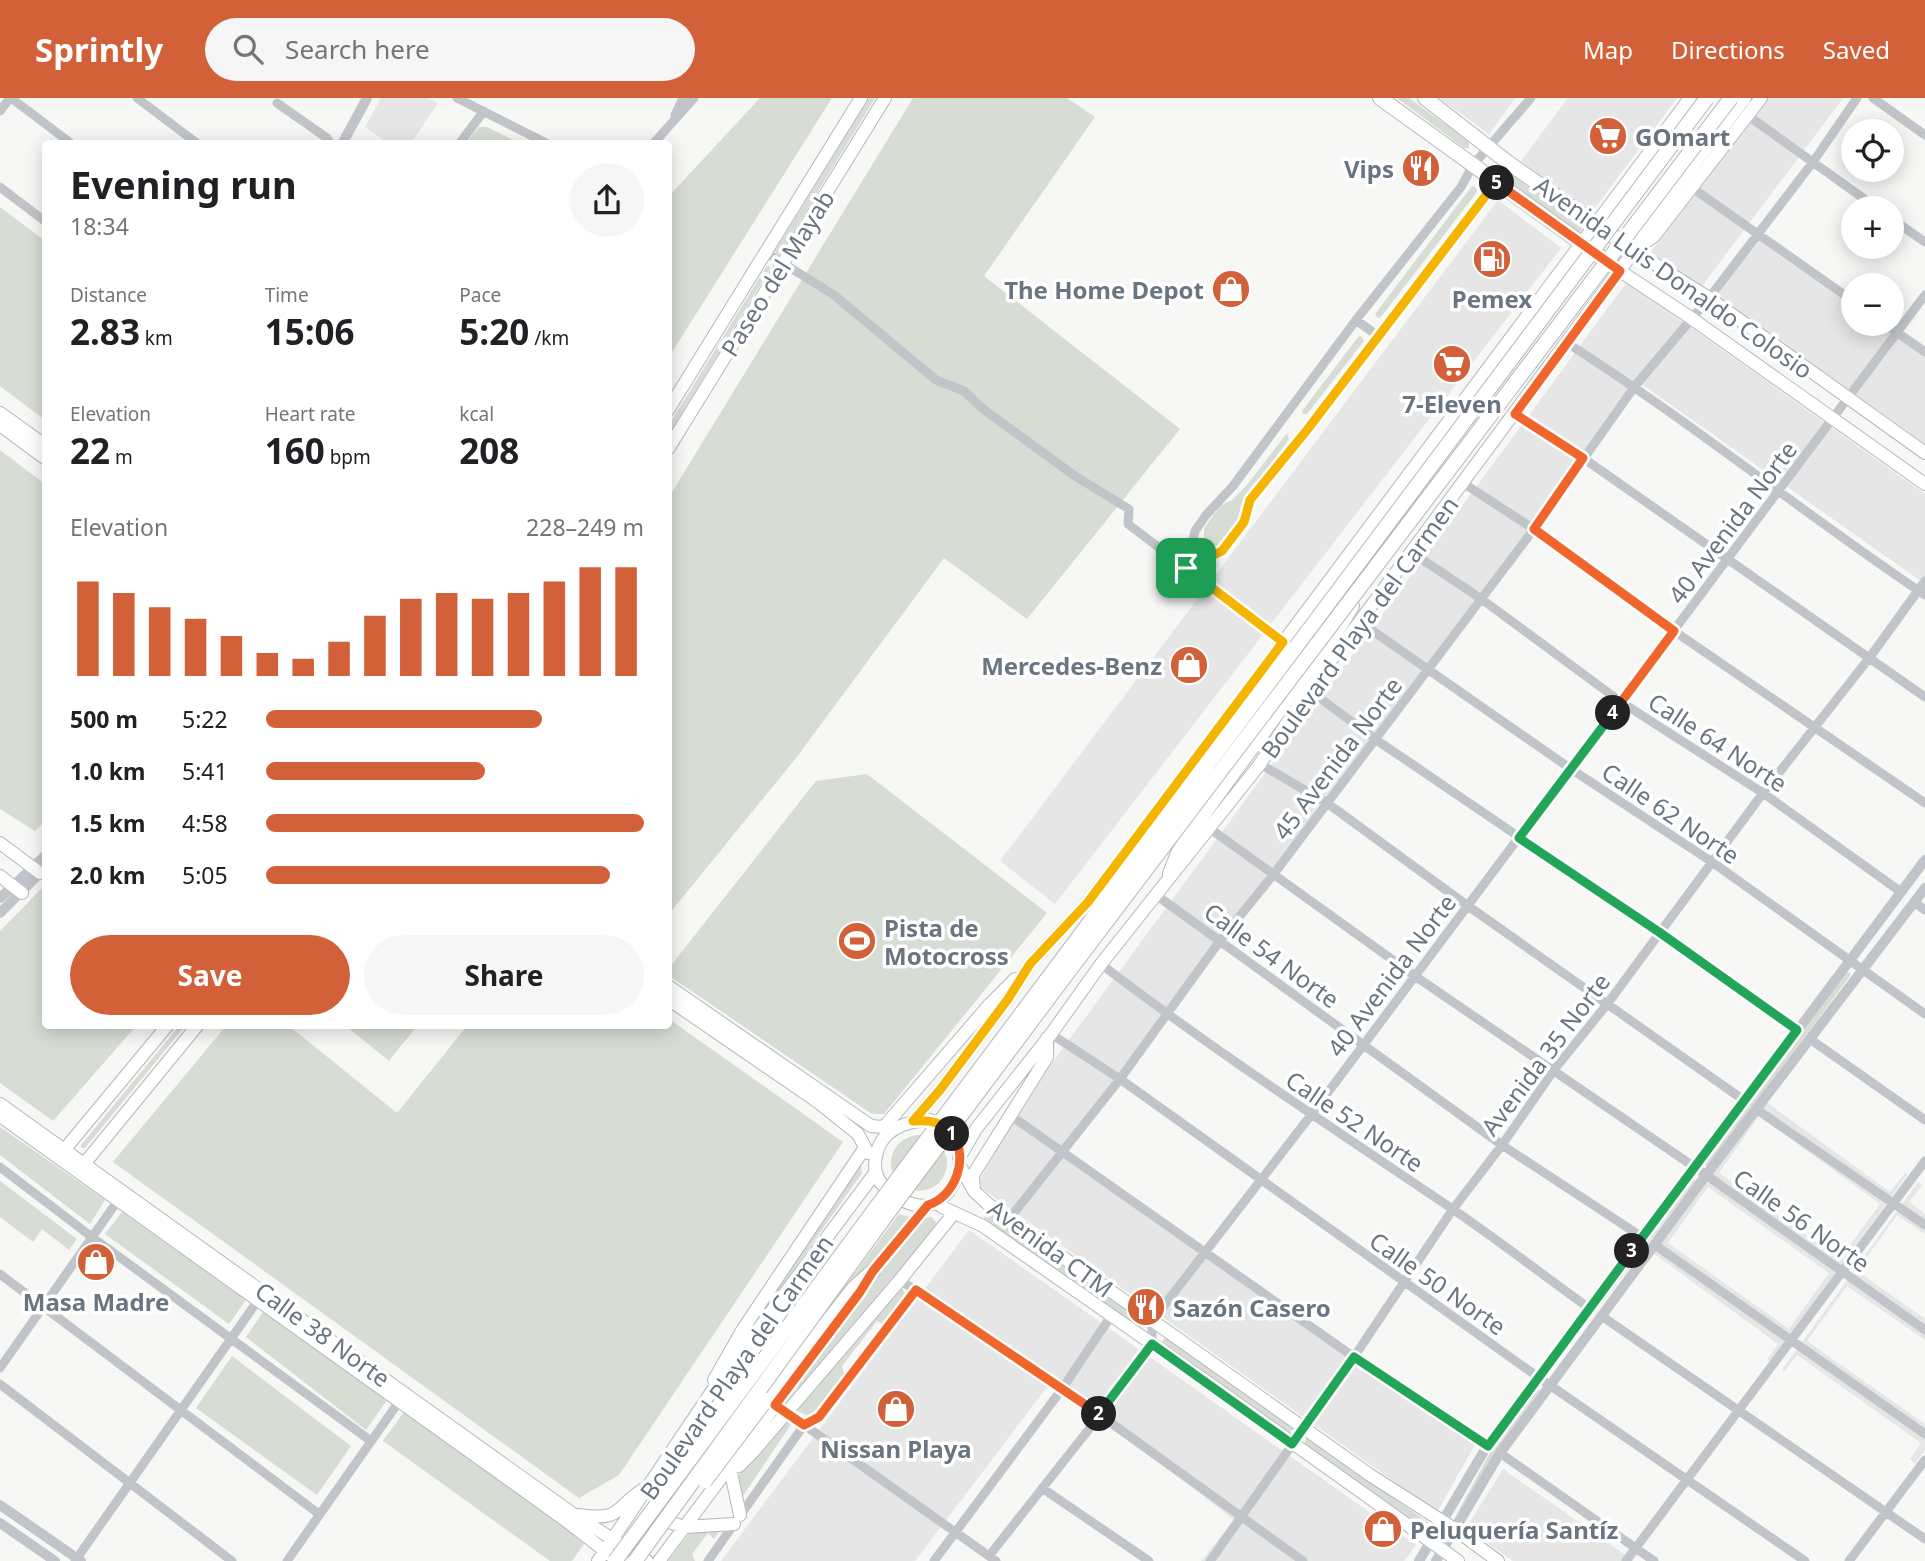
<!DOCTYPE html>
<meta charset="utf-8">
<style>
:root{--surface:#fff;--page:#f6f6f6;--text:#202124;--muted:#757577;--accent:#d2613a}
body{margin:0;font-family:"Noto Sans",sans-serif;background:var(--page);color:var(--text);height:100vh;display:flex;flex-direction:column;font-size:26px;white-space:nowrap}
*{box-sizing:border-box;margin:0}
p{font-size:23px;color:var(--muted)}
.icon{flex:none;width:38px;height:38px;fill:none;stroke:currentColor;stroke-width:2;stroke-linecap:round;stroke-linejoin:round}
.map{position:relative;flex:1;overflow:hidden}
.panel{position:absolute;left:42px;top:42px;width:630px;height:889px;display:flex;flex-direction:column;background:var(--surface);border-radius:7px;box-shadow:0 4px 18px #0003}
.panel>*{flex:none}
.fabs{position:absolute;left:1841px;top:21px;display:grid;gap:14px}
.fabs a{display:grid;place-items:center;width:63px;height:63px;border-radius:50%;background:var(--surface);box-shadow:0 4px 18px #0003;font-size:35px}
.pin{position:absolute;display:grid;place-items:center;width:60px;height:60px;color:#fff;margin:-30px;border-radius:14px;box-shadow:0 4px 10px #0006}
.km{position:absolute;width:35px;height:35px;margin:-18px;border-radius:50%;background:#222;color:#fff;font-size:19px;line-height:35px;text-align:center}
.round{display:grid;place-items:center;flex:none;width:74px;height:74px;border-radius:37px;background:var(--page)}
.headline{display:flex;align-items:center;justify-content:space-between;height:119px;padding:0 28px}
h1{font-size:38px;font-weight:700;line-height:52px}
.metrics{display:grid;grid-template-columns:repeat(3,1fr);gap:10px;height:119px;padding:7px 28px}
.metrics div{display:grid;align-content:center}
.metrics b{font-size:35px;font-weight:700}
.metrics small{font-size:19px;font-weight:400}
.metrics p{font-size:19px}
.chart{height:196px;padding:14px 28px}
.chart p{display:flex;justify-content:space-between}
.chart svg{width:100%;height:126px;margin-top:7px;stroke:var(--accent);stroke-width:6}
.cta{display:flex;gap:14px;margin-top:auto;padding:14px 28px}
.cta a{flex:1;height:80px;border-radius:42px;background:var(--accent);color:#fff;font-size:28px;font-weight:700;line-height:80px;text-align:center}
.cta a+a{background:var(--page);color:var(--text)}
ul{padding:0 28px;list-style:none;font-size:23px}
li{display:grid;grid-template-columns:112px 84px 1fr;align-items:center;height:52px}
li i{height:18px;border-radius:9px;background:var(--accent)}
header{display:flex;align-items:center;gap:42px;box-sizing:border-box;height:98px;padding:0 35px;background:var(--accent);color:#fff}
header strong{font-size:33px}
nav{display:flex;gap:38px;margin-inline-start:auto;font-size:24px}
.search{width:490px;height:63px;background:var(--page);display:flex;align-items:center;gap:18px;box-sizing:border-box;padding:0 24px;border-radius:38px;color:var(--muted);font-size:26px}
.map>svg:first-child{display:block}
.built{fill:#e5e6e5;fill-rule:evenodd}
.green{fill:#d7dcd4}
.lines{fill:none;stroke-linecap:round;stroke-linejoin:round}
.secondary-casing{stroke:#b4b8bc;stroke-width:14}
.primary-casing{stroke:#b5b8bc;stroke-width:16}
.trunk-casing{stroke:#b4b7ba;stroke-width:16}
.minor{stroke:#c1c4c8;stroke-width:9}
.tertiary{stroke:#c1c4c8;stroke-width:10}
.secondary{stroke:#fff;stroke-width:12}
.primary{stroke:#fff;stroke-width:14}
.trunk{stroke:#fff;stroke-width:14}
.trunk-bridge-casing{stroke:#b4b7ba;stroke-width:16;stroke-linecap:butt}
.trunk-bridge{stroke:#fff;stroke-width:14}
.split-1-casing{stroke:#fff;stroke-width:14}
.split-2-casing{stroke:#fff;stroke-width:14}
.split-3-casing{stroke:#fff;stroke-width:14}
.split-4-casing{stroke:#fff;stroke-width:14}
.split-5-casing{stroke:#fff;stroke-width:14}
.split-6-casing{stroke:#fff;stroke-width:14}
.split-1{stroke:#f5b400;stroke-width:9}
.split-2{stroke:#f0652b;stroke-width:9}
.split-3{stroke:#22a559;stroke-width:9}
.split-4{stroke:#22a559;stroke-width:9}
.split-5{stroke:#f0652b;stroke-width:9}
.split-6{stroke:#f5b400;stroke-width:9}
.labels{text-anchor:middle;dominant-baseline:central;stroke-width:7;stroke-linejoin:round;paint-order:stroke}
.poi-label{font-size:24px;font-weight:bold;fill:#697682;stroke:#fff;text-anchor:start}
.street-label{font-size:24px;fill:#697682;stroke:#fff}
</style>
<header>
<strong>Sprintly</strong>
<div class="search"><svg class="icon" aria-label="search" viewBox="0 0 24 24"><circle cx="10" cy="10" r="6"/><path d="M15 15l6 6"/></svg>Search here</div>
<nav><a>Map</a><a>Directions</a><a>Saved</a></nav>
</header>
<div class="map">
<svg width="1925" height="1463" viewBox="0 0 1925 1463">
<rect width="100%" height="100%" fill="#f7f7f5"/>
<path class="built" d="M381 0H427L438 5 411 45H388L365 29Z
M1439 0H1515L1489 36Z
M1568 0H1677L1591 115 1521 63Z
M1766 0H1843L1699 192 1650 155Z
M1498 102 1561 150 1055 806 1000 763Z
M1753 139 1853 209V226H1877L1925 259V352L1707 197Z
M1627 184 1925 396V486L1640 285 1063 1060 1475 1347 1437 1414 977 1087 1021 1007Z
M1765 1003 1890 1094 1905 1075 1907 1077 1771 1264 1767 1261 1778 1246 1653 1155ZM1759 1018 1880 1106 1840 1161 1719 1075ZM1708 1089 1829 1175 1789 1231 1668 1145Z
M1918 1084 1922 1087 1909 1104 1925 1116V1136L1897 1117 1857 1173 1925 1221V1242L1847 1188 1807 1243 1925 1326V1352L1915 1366 1910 1361 1921 1345 1797 1257 1784 1274 1782 1272Z
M969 1132 1096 1221 1416 1447 1404 1463H1201L1234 1422 1053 1281 915 1463H721Z
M1503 1371 1634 1463H1513L1466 1430Z"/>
<path class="green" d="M760 0H832L669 259V98Z
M869 0H875L780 156H776L775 153Z
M913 0H1067L1095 19 984 178 1180 331 1027 521 944 460 796 660 669 816V399Z
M1397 0H1409L1469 43V50H1464Z
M479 29H487L520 45H466Z
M1513 78 1580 127 1583 131 1580 134 1576 132 1509 84 1508 80Z
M1472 88 1476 90 1477 94 1381 219 1378 220 1375 216Z
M0 109 45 143V322L0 288Z
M769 168 770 171 669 336V327L766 169Z
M1361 238 1364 243 1307 316H1303L1302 313 1358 239Z
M1287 335 1289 341 1250 395 1242 411 1241 422 1224 445 1210 450 1204 446V430L1221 407 1232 402 1246 388Z
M0 352 45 386 46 722 35 733 0 711Z
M867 676 1047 815 884 1016H872L668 877 669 870 816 683Z
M45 787 46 928H136L53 1023 0 985V833Z
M1850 874V878L1709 1067H1704L1847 875Z
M669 921 843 1044 619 1377 579 1400 113 1064 226 928H289L397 1015 467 928H668Z
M179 928H185L85 1050H81V1047Z
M346 928H417L389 963Z
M0 1029 105 1102 90 1126 0 1057Z
M891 1065a28 28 0 1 1 56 0a28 28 0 1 1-56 0Z
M860 1066 862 1075 752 1231H750Z
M1695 1081V1083L1551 1273 1592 1212Z
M0 1083 77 1141 69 1152 42 1131 33 1144 0 1119Z
M122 1114 246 1202 229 1226 105 1136Z
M988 1115 1145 1224 1144 1228 1138 1229 984 1121 985 1116Z
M899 1116 909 1119 773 1285C814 1228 857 1173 899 1116Z
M931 1119 936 1124V1132L798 1292V1287L918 1125 925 1120Z
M899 1189H902L905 1196 882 1226 877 1223 842 1268 844 1276 810 1319 798 1313 799 1306Z
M263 1214 387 1302 366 1332 246 1239Z
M1164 1241H1168L1293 1331 1288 1335 1163 1247 1162 1244Z
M232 1258 351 1348 317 1397 196 1310Z
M1539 1289V1293L1496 1353 1455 1423H1453L1492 1351Z
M404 1314 565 1429 584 1446 572 1463H550L383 1343Z
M787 1322 792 1325 741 1401 737 1379Z
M1306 1339 1432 1427 1431 1432H1427L1305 1346Z
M721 1431 714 1441 708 1435 692 1456 695 1463H668L691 1433Z"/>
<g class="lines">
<g class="secondary-casing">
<path id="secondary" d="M1634 153 1709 200 1925 355
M1620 173 1691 220 1925 386
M668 312 861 0
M0 315 46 348
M0 327 46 361
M668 351 885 0
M1258 578 1690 0
M0 745 40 775
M0 778 22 795
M668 888 871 1028 895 1030
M668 901 818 1004 858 1036 868 1055
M0 1006 573 1416 647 1463
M0 1018 564 1421 618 1463
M930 1022C936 1025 944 1027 949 1032 968 1052 960 1089 937 1104 918 1115 891 1099 880 1084 875 1075 874 1069 876 1058 881 1031 906 1023 930 1022Z
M913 1023 940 992 1008 901 1030 866 1088 804 1176 688
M883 1030 990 906 1015 881
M60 1057 167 928
M959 1060 976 1031 1051 936 1101 866 1260 666 1309 592 1634 153 1654 138 1761 0
M960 1068 974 1093 988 1106 1370 1377 1456 1432 1498 1463
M80 1071 197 928
M974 1093 973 1077 1047 959V940
M937 1104 942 1109 983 1128 1217 1291 1458 1463
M714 1282 743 1231 864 1051
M579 1417C621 1423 613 1412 642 1392
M740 1417 730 1370 739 1368 752 1355 900 1182 954 1115
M655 1420 685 1429 734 1426
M598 1463 712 1293 875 1075
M659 1463 860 1194 873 1173 928 1107"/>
</g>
<g class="primary-casing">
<path id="primary" d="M1380 0 1620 173
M1425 0 1510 66 1630 150"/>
</g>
<g class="trunk-casing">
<path id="trunk" d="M1634 153 1643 132 1744 0
M1172 694 1273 569
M1170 776 1178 755 1207 711 1335 536 1352 508
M752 1262 794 1203 810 1165
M766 1302 854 1190 873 1173"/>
</g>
<path class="minor" d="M11 0 72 46
M137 0 198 46
M457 0 548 46
M1873 0 1925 37
M277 5 327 40 331 46
M0 13 10 0
M675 17 683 0
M1747 17 1877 110
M459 46 484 13
M653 46 694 0
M0 89 46 124
M1691 89 1853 203
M1892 121 1925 144
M765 154 834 197 936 282 964 293 983 311 1075 378 1129 411 1128 426 1283 544
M1356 222 1378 238
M1885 226 1925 254
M1567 245C1690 323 1804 416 1925 497
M1515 316 1583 360 1925 599
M1463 385 1534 431 1674 533 1925 705
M1411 454 1480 500 1621 604 1763 695 1901 794
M1186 470 1195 433 1206 417 1233 388 1356 222 1461 89 1473 67 1531 0
M1186 470 1221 453 1244 424 1250 402 1307 332 1510 66
M1360 524 1571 671 1712 764 1925 916
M1309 592 1375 641 1659 834 1797 932
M1260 666 1327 705 1468 808 1745 1003
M1209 730 1415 878 1706 1077 1925 1232
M1156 797 1502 1047 1642 1139
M1914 804 1925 812
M1101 866C1214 953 1333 1030 1451 1110 1498 1142 1543 1177 1589 1210
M1051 936 1120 981 1538 1279 1805 1463
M1810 941 1925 1022
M1756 1011 1925 1127
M1010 1017 1354 1259 1487 1348
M0 1069 92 1139 371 1343
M1009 1121 1120 981 1219 844 1273 777 1534 431 1635 288 1709 200 1813 64 1857 0
M1655 1147 1925 1336
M0 1176 319 1416
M900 1182 1100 1317 1303 1463
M1603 1219 1925 1441
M0 1270 121 1098
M0 1286 232 1463
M783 1312 996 1463
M1500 1355 1654 1463
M1042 1390 1149 1463
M989 1458 1100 1317 1152 1246V1223L1311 1017 1925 197
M75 1463 261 1198
M287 1463 403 1298
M708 1463 804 1327 819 1319 916 1192
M934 1463 1062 1291 1111 1218
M1210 1463 1354 1259 1453 1111 1502 1047 1554 972 1608 905 1763 695 1870 559 1925 483
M1626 1463 1925 1063
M1849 1463 1925 1362"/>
<path class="tertiary" d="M342 46 367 0
M0 800 46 757
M0 815 46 769
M0 1407 81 1463
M0 1425 55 1463
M1419 1463 1487 1348 1925 762
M1436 1463 1500 1355 1706 1077 1925 790"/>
<use href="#secondary" class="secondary"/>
<use href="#primary" class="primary"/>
<use href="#trunk" class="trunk"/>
<g class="trunk-bridge-casing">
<path id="trunk-bridge" d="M685 1354 752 1262
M705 1383 766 1302
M615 1463 875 1111 1707 0
M635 1463 888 1115 1066 877 1731 0"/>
</g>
<use href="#trunk-bridge" class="trunk-bridge"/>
</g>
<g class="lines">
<g class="split-1-casing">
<path id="split-1" d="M952 1036C942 1023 928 1022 913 1023L940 992 1008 901 1030 866 1088 804 1283 544 1186 470"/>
</g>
<g class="split-2-casing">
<path id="split-2" d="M952 1036C970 1059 955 1099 928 1107L873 1173 860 1194 775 1307 804 1327 819 1319 916 1192 1099 1316"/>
</g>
<g class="split-3-casing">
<path id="split-3" d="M1099 1316 1152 1246 1292 1346 1354 1259 1488 1348 1632 1153"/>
</g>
<g class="split-4-casing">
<path id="split-4" d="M1613 615 1519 740 1659 834 1797 932 1632 1153"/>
</g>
<g class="split-5-casing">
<path id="split-5" d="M1497 85 1620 173 1515 316 1583 360 1534 431 1674 533 1613 615"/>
</g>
<g class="split-6-casing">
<path id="split-6" d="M1186 470 1222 453 1244 424 1250 402 1307 332 1496 84 1497 85"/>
</g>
<use href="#split-1" class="split-1"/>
<use href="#split-2" class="split-2"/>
<use href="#split-3" class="split-3"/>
<use href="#split-4" class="split-4"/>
<use href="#split-5" class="split-5"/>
<use href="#split-6" class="split-6"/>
</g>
<defs>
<g id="supermarket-disc" transform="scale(2.0125)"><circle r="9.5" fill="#d2613a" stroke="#fff"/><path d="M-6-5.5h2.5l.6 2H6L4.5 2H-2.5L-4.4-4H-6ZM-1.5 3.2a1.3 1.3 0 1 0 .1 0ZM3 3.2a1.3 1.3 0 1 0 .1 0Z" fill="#fff"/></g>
<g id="restaurant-disc" transform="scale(2.0125)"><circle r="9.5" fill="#d2613a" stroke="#fff"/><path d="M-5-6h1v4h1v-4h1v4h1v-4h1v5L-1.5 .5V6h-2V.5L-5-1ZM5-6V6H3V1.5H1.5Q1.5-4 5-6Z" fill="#fff"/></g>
<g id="fuel-disc" transform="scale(2.0125)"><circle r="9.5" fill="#d2613a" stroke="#fff"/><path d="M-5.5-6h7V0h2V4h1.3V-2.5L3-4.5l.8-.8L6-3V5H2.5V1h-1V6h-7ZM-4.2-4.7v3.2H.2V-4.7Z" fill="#fff"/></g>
<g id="shop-disc" transform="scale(2.0125)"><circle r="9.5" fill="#d2613a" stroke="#fff"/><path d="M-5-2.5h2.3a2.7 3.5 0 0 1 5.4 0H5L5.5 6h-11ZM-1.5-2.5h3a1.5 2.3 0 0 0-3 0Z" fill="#fff"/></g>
<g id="stadium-disc" transform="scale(2.0125)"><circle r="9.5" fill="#d2613a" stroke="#fff"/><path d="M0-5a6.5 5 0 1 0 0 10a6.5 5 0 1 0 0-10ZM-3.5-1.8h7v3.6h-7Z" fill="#fff"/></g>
</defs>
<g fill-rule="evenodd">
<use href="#supermarket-disc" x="1608" y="38"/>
<use href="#restaurant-disc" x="1421" y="70"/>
<use href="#fuel-disc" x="1492" y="161"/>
<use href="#shop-disc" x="1231" y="191"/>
<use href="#supermarket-disc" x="1452" y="266"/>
<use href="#shop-disc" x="1189" y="567"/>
<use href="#stadium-disc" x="857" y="843"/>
<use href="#shop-disc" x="96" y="1164"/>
<use href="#restaurant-disc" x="1146" y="1209"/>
<use href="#shop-disc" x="896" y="1311"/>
<use href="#shop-disc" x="1383" y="1431"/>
</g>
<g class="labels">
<g class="poi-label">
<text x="1635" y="38">GOmart</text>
<text x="1394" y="70" text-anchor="end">Vips</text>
<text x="1204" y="191" text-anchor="end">The Home Depot</text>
<text x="1492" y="200" text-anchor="middle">Pemex</text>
<text x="1452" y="305" text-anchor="middle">7-Eleven</text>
<text x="1162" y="567" text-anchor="end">Mercedes-Benz</text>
<text x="884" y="829">Pista de<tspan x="884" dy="28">Motocross</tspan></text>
<text x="96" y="1203" text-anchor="middle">Masa Madre</text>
<text x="1173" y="1209">Sazón Casero</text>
<text x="896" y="1350" text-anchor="middle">Nissan Playa</text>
<text x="1410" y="1431">Peluquería Santíz</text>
</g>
<g class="street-label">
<text transform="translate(777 175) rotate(-58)">Paseo del Mayab</text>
<text transform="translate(1674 179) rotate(35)">Avenida Luis Donaldo Colosio</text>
<text transform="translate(1732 424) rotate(-53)">40 Avenida Norte</text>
<text transform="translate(1359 529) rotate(-54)">Boulevard Playa del Carmen</text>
<text transform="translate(1718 644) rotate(33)">Calle 64 Norte</text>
<text transform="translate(1337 660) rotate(-53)">45 Avenida Norte</text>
<text transform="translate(1671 715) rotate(34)">Calle 62 Norte</text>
<text transform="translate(1272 857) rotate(36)">Calle 54 Norte</text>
<text transform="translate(1391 877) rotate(-53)">40 Avenida Norte</text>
<text transform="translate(1545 956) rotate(-53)">Avenida 35 Norte</text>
<text transform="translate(1355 1023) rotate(34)">Calle 52 Norte</text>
<text transform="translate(1802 1122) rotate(35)">Calle 56 Norte</text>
<text transform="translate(1051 1150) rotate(36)">Avenida CTM</text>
<text transform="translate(1438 1185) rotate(35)">Calle 50 Norte</text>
<text transform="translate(323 1236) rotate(36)">Calle 38 Norte</text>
<text transform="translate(736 1269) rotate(-55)">Boulevard Playa del Carmen</text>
</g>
</g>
</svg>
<div class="fabs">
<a><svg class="icon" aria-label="locate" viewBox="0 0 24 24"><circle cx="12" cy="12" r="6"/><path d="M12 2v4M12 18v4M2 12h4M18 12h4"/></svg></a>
<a>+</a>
<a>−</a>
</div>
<div class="pin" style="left:1186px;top:470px;background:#1e9e55"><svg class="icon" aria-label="arrive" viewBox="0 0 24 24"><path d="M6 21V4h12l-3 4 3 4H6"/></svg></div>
<b class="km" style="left:952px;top:1036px">1</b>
<b class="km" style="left:1099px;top:1316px">2</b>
<b class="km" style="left:1632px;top:1153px">3</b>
<b class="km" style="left:1613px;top:615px">4</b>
<b class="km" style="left:1497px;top:85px">5</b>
<section class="panel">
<div class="headline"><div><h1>Evening run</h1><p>18:34</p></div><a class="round"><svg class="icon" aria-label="share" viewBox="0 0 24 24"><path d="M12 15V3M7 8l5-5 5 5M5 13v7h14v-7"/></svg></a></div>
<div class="metrics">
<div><p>Distance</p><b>2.83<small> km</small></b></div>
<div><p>Time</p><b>15:06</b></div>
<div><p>Pace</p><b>5:20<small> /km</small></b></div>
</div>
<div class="metrics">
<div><p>Elevation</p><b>22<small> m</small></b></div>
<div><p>Heart rate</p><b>160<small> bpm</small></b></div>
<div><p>kcal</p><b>208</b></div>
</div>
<div class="chart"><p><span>Elevation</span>228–249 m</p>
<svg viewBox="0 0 160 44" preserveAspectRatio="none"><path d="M5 44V11M15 44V15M25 44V20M35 44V24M45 44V30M55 44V36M65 44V38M75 44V32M85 44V23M95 44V17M105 44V15M115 44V17M125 44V15M135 44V11M145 44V6M155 44V6"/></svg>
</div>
<ul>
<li><b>500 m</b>5:22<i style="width:73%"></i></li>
<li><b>1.0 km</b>5:41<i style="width:58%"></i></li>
<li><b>1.5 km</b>4:58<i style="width:100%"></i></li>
<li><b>2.0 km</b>5:05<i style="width:91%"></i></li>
</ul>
<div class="cta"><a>Save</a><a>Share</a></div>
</section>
</div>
